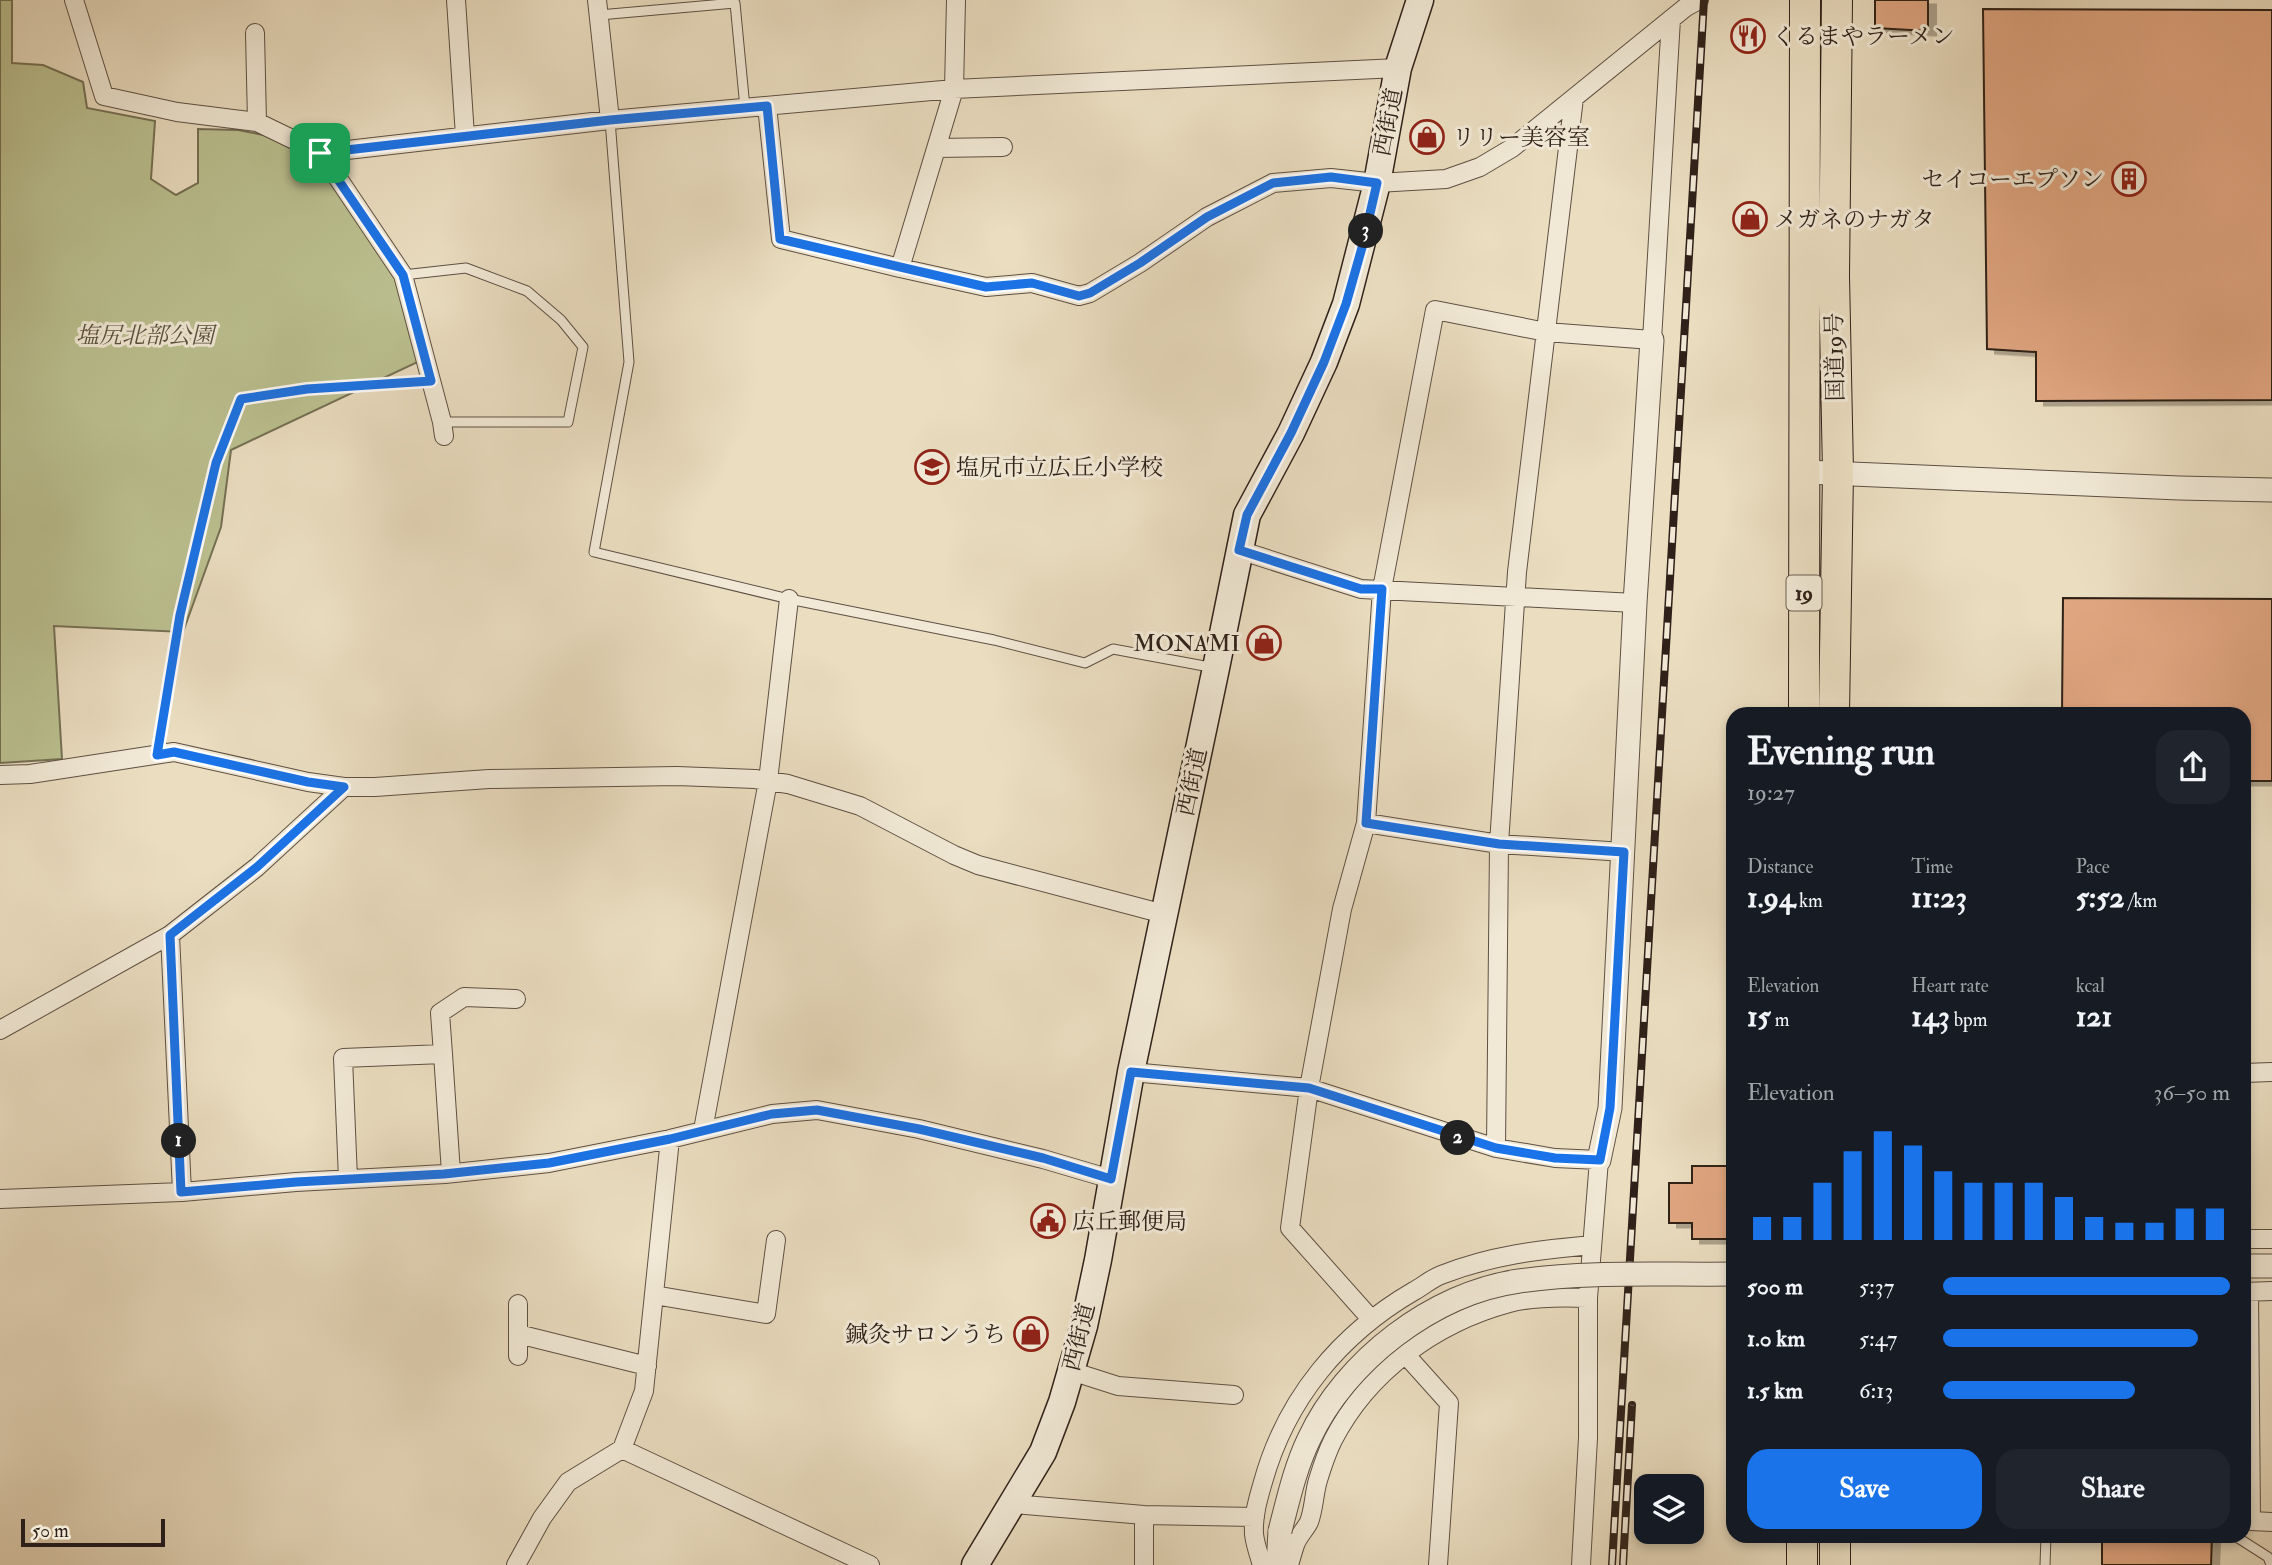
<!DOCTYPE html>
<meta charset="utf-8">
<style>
:root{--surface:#171b24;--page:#20242c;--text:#f1f3f6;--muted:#9ea1a6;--accent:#1a73e8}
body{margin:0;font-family:"IM FELL Double Pica","Noto Serif JP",serif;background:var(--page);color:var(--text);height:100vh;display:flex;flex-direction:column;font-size:26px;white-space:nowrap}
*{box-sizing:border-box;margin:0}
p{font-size:23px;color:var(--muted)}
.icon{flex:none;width:38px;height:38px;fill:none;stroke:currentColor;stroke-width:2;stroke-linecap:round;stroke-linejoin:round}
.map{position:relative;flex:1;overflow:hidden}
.drawer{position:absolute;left:1726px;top:707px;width:525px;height:836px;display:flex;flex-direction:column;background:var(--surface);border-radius:21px;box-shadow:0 4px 10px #0003}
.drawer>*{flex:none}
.controls{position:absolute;left:1634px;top:1474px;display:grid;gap:14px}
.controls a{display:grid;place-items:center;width:70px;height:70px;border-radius:14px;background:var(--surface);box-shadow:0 4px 10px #0003;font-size:35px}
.scale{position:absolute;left:21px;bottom:18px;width:144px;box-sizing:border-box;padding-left:7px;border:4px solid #2f2119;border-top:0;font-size:19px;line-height:24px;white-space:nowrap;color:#2f2119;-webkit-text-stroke:5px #f1e9d6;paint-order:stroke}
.pin{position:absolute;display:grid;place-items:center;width:60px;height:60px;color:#fff;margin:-30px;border-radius:14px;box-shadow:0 4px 10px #0006}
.km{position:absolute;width:35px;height:35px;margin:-18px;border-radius:50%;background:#222;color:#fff;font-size:19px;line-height:35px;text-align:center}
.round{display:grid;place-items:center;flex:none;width:74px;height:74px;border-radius:21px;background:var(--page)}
.overview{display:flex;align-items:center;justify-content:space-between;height:119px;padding:0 21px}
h1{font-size:38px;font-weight:800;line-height:52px}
.figures{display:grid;grid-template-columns:repeat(3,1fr);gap:10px;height:119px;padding:7px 21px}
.figures div{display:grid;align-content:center}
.figures b{font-size:30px;font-weight:800}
.figures small{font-size:19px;font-weight:400}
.figures p{font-size:19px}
.chart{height:196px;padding:14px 21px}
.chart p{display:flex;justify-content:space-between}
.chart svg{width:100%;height:126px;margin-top:7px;stroke:var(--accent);stroke-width:6}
.button{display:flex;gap:14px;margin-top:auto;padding:14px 21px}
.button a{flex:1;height:80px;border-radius:21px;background:var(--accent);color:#fff;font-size:28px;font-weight:800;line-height:80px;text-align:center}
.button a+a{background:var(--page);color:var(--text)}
ul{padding:0 21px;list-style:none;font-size:23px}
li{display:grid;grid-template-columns:112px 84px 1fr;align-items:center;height:52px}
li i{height:18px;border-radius:9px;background:var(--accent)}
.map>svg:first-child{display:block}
.green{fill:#bbc090;stroke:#757054;stroke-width:2}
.building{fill:#e0a681;stroke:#2f2119;stroke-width:2;filter:url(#shadow)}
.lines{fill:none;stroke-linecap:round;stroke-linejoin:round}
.service-casing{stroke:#5e5043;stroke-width:11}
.minor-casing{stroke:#5e5043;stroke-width:20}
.tertiary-casing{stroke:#5e5043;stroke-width:25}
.secondary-casing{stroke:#2f2119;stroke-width:29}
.trunk-casing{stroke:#2f2119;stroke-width:32}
.service{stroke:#f1e9d6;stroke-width:9}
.minor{stroke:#f1e9d6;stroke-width:18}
.tertiary{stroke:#f1e9d6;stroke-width:23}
.secondary{stroke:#f1e9d6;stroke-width:26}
.trunk{stroke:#eaddc0;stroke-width:30}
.rail-casing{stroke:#2f2119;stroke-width:8}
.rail{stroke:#f1e9d6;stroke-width:5;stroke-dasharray:16;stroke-linecap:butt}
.tertiary-bridge-casing{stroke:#5e5043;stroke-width:25;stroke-linecap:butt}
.tertiary-bridge{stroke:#f1e9d6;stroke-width:23}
.route-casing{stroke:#fff;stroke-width:14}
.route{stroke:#1a73e8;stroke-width:9}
.labels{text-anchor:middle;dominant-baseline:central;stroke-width:6;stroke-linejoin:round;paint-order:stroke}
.shield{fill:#f1e9d6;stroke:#695d52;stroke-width:2}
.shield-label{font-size:21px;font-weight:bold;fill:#2f2119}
.poi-label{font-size:23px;fill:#2f2119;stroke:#f1e9d6;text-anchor:start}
.street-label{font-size:23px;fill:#2f2119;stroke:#f1e9d6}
.park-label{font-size:23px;font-style:italic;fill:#59513d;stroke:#f1e9d6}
</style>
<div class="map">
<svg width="2272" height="1565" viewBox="0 0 2272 1565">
<defs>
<filter id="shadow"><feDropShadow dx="8" dy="4.5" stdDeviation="0" flood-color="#0004"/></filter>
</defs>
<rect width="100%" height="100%" fill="#eaddc0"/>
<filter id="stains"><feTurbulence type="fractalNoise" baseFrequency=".00286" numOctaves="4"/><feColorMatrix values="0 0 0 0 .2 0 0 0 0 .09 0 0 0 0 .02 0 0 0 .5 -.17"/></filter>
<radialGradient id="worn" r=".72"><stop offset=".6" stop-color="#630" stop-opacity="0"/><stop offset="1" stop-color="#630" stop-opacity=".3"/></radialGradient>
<path class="green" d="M0 0H12V63L43 65 83 82 87 108 155 121 151 179 176 195 198 183V129L238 130 274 137 314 157 399 256 424 359 231 450 221 527 183 632 54 626 62 759 0 763Z"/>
<path class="building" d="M1875 0H1928V31L1875 28Z
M1983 9 2272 10V400L2036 401V352L1987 349Z
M2063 598 2272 599V781H2244V714H2062Z
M1692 1166H1732V1239H1692V1223H1669V1183H1692Z
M2102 1536H2212L2211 1565H2102Z"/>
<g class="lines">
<g class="service-casing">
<path id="service" d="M599 15 735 3 745 108
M610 120 629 362 594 552 789 599 994 640 1085 663 1113 649 1215 668
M403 275 466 268 527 291 561 320 583 347 568 422H442
M157 755 180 615 217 463 241 399 307 389 431 381
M2235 1536 2268 1557 2271 1565
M2045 1565 2046 1536"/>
</g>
<g class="minor-casing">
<path id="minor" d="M74 0 104 96 177 112 257 122 321 153 610 120 954 89 1398 68
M456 0 465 136
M597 0 610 120
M956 0 954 89 900 268 986 287 1032 283 1079 296 1090 293 1140 263 1207 217 1273 183 1331 178 1377 183 1446 179 1480 167 1512 148 1686 7 1699 0
M255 33 257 122
M767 106 781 239 900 268
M937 148 1003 147
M321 153 403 275 442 422 444 436
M1239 550 1361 589 1635 603
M0 775 30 774 174 752 308 782 344 787H375L489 779 677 776 755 779 788 784 860 806 954 855 978 865 1164 914
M1366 823 1499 844 1624 852
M170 935 182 1192
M0 1030 170 935 257 867 344 787
M443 1054 440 1013 464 997 516 999
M1131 1072 1309 1088 1496 1148 1555 1158 1599 1160 1588 1298V1438L1581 1565
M2244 1073 2272 1072
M703 1130 768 781 789 599
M1496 1148 1499 844 1517 572 1574 98
M348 1179 343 1058 443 1054 451 1173
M0 1199 182 1192 296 1182 445 1174 549 1163 670 1139 772 1114 817 1110 919 1129 1043 1159 1111 1179
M2244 1239H2272
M2244 1292 2272 1291
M2249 1292 2251 1521 2272 1522
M654 1295 766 1314 776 1240
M1371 1319 1290 1228 1309 1088 1342 909 1366 823 1382 589 1435 310 1546 332 1652 340 1671 19
M518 1334 647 1366
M1405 1354 1449 1403 1438 1565
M518 1356V1304
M1071 1371 1118 1386 1234 1395
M622 1449 870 1565
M1013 1504 1144 1515 1255 1517
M516 1565 542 1518 568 1482 622 1449 644 1391 670 1139
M1144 1565V1515
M1262 1565C1259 1555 1255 1544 1254 1534 1253 1516 1258 1499 1263 1482 1286 1399 1340 1334 1414 1291 1423 1286 1431 1279 1441 1275 1492 1255 1538 1250 1592 1245
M1289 1565C1291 1558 1293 1551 1295 1545 1298 1536 1305 1530 1309 1522 1314 1509 1314 1493 1318 1480 1322 1467 1327 1452 1333 1440 1368 1372 1435 1323 1509 1303 1532 1297 1565 1297 1588 1298"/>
</g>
<g class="tertiary-casing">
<path id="tertiary" d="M1805 472 2179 488 2272 490
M1599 1160 1610 1108 1635 603 1652 340
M2244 1266H2272
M1278 1565 1280 1531"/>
</g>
<g class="secondary-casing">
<path id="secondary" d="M975 1565 1043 1452 1062 1402 1084 1326 1098 1260 1131 1072 1216 668 1247 515 1291 433 1324 362 1346 304 1377 183 1398 68 1420 0"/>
</g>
<g class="trunk-casing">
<path id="trunk" d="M1804 714 1805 0
M1834 714 1838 472 1834 276 1837 0
M1802 1565V1536
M1835 1565V1536"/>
</g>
<use href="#service" class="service"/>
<use href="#minor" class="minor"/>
<use href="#tertiary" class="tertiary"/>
<use href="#secondary" class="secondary"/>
<use href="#trunk" class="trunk"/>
<g class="rail-casing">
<path id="rail" d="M1612 1565 1704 0
M1623 1565 1632 1405"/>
</g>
<use href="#rail" class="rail"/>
<g class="tertiary-bridge-casing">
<path id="tertiary-bridge" d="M1280 1531C1288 1500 1295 1468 1309 1439 1345 1361 1433 1293 1519 1281 1589 1271 1662 1275 1732 1274"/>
</g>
<use href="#tertiary-bridge" class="tertiary-bridge"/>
</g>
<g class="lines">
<g class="route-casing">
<path id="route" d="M767 106 780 239 986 287 1032 283 1079 296 1090 293 1140 263 1207 217 1273 183 1331 177 1377 183 1363 244 1346 304 1324 362 1291 433 1247 515 1239 550 1361 589H1382L1366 823 1499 844 1624 852 1610 1108 1600 1160 1555 1158 1496 1148 1309 1088 1131 1072 1111 1179 1043 1158 919 1129 817 1110 772 1114 670 1139 549 1163 444 1174 296 1182 181 1192 170 935 257 867 344 787 308 782 174 752 157 755 180 615 216 463 241 399 307 389 431 381 403 275 320 153 610 120Z"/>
</g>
<use href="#route" class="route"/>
</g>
<defs>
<g id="restaurant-ring" transform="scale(1.75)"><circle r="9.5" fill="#f1e9d6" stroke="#8f2418" stroke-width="1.5"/><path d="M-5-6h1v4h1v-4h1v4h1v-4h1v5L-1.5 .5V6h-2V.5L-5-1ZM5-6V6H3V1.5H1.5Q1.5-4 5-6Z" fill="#8f2418"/></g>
<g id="shop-ring" transform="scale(1.75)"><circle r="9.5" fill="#f1e9d6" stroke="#8f2418" stroke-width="1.5"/><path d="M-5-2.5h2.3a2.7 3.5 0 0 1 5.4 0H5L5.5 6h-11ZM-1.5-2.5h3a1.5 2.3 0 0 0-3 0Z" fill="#8f2418"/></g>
<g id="building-ring" transform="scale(1.75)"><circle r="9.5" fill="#f1e9d6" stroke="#8f2418" stroke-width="1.5"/><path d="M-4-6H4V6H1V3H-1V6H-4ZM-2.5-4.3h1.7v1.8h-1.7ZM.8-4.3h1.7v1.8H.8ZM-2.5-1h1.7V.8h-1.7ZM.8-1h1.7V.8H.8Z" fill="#8f2418"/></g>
<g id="school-ring" transform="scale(1.75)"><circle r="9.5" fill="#f1e9d6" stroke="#8f2418" stroke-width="1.5"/><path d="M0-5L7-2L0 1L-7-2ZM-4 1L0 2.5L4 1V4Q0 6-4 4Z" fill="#8f2418"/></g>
<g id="civic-ring" transform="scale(1.75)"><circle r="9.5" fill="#f1e9d6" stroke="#8f2418" stroke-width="1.5"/><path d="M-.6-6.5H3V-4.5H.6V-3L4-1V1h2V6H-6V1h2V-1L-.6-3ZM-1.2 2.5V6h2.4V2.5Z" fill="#8f2418"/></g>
</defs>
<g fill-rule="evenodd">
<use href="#restaurant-ring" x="1748" y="36"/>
<use href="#shop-ring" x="1427" y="137"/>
<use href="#building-ring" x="2129" y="179"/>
<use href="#shop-ring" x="1750" y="219"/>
<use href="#school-ring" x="932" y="467"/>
<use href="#shop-ring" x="1264" y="643"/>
<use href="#civic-ring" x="1048" y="1221"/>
<use href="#shop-ring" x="1031" y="1334"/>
</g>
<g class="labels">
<rect class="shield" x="1786.5" y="575.5" width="35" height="35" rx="5"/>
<g class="shield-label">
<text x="1804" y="593">19</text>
</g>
<g class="poi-label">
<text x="1772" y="36">くるまやラーメン</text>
<text x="1452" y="137">リリー美容室</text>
<text x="2104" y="179" text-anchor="end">セイコーエプソン</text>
<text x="1774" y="219">メガネのナガタ</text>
<text x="956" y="467">塩尻市立広丘小学校</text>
<text x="1240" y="643" text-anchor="end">MONAMI</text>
<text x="1072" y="1221">広丘郵便局</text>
<text x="1006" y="1334" text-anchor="end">鍼灸サロンうち</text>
</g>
<g class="street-label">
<text transform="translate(1388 122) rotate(-79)">西街道</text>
<text transform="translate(1835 357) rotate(-91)">国道19号</text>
<text transform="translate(1192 782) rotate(-78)">西街道</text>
<text transform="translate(1079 1337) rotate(-76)">西街道</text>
</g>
<g class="park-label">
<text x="145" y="335">塩尻北部公園</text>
</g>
</g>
<rect width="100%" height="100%" filter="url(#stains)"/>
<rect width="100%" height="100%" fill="url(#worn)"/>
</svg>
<div class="controls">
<a><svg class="icon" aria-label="layers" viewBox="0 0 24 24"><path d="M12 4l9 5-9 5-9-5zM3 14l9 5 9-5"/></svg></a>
</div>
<div class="scale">50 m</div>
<div class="pin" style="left:320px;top:153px;background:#1e9e55"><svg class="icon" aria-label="arrive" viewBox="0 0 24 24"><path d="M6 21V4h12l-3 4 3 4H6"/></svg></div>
<b class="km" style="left:179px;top:1141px">1</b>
<b class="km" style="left:1458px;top:1138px">2</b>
<b class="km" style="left:1366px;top:231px">3</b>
<section class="drawer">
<div class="overview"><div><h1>Evening run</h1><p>19:27</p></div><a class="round"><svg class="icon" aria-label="share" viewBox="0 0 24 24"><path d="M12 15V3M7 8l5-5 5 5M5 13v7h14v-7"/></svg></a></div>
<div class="figures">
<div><p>Distance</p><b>1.94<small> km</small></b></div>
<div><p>Time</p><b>11:23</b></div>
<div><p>Pace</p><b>5:52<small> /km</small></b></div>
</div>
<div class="figures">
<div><p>Elevation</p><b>15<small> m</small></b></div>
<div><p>Heart rate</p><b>143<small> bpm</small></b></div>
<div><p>kcal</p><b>121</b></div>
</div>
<div class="chart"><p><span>Elevation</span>36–50 m</p>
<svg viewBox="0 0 160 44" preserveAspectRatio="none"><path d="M5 44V36M15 44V36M25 44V24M35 44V13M45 44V6M55 44V11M65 44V20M75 44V24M85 44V24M95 44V24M105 44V29M115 44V36M125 44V38M135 44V38M145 44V33M155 44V33"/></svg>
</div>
<ul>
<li><b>500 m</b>5:37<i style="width:100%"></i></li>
<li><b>1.0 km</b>5:47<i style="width:89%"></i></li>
<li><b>1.5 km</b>6:13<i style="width:67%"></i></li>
</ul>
<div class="button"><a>Save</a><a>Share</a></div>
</section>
</div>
